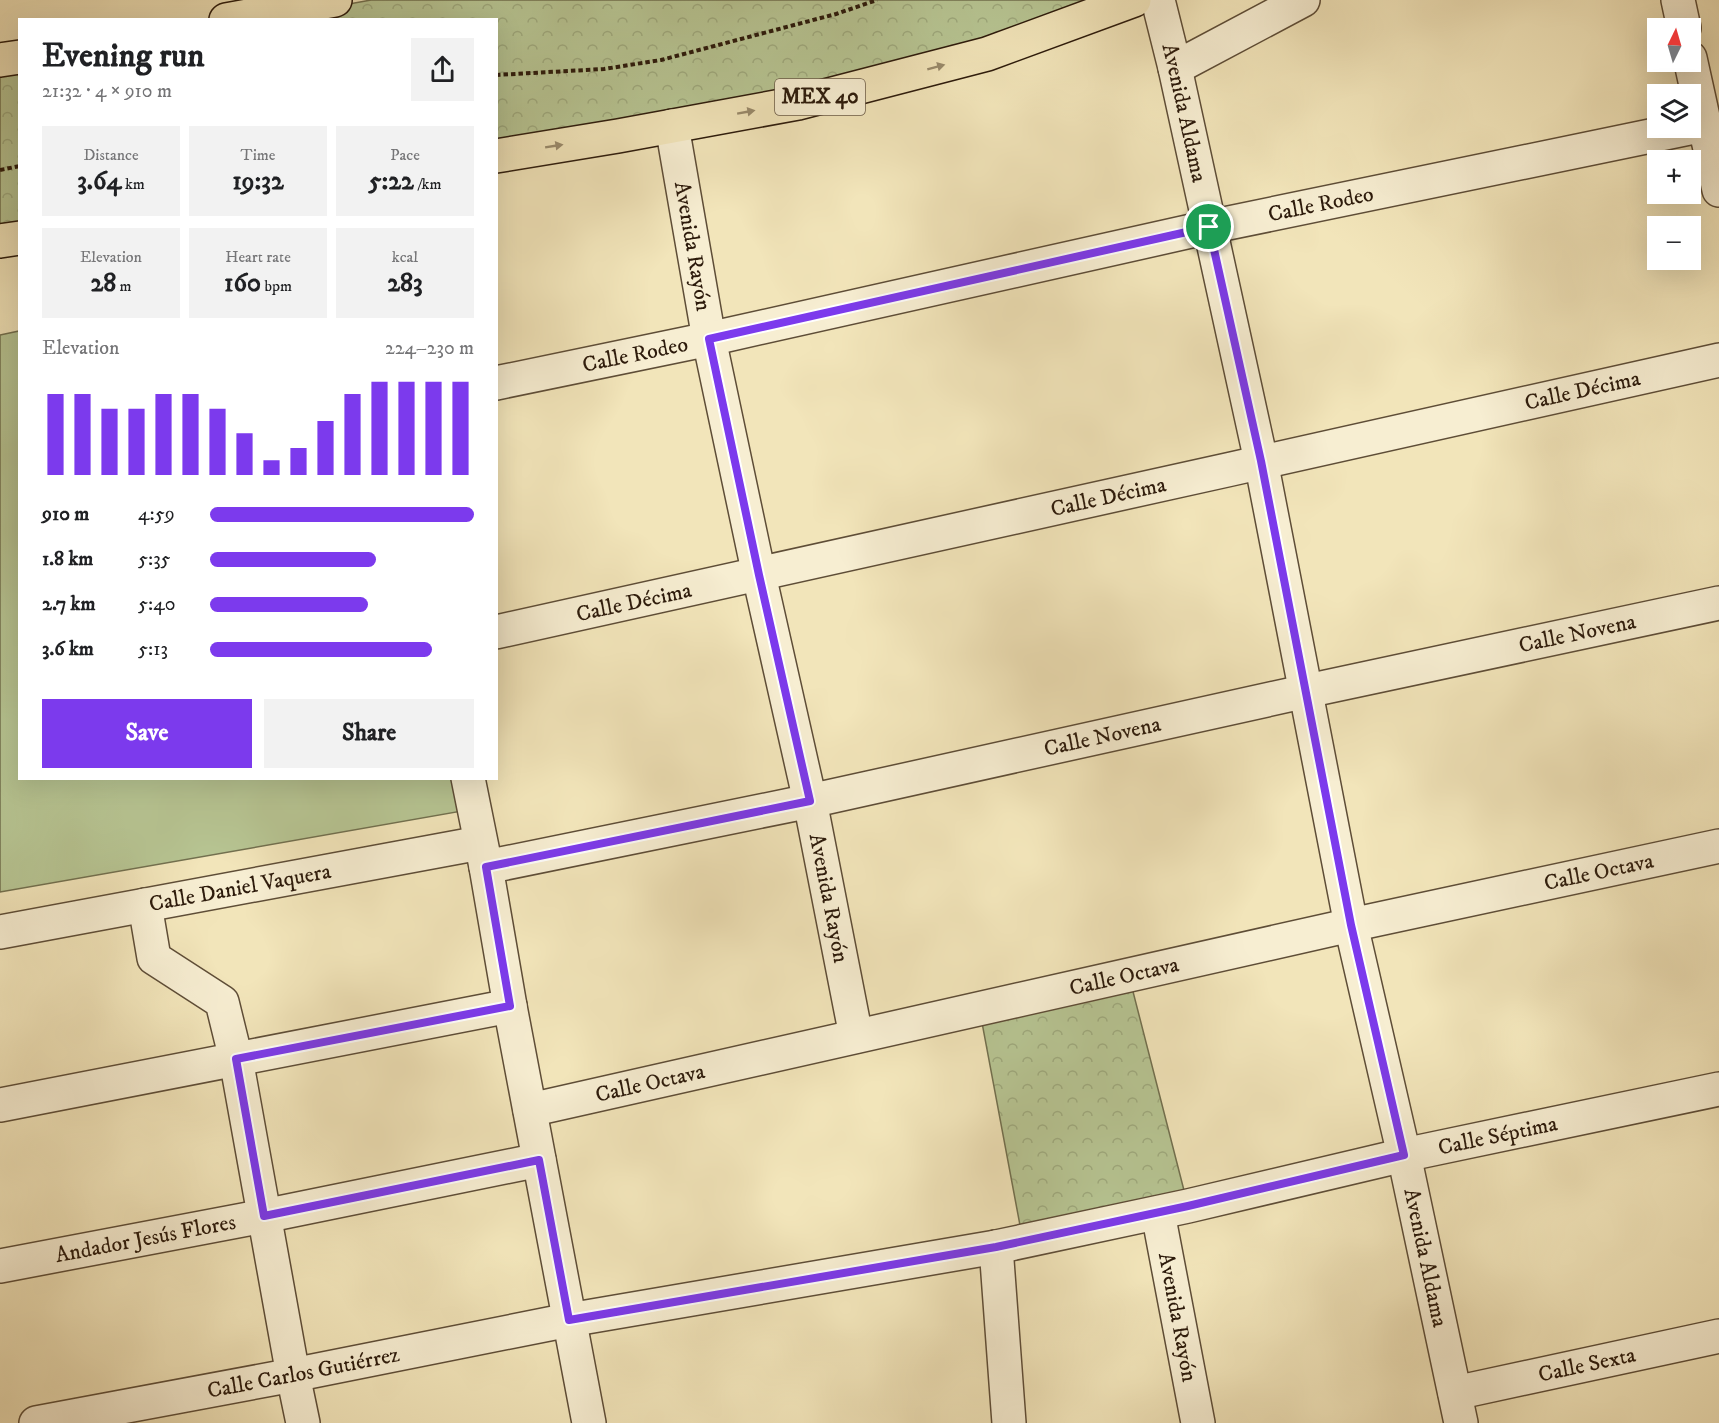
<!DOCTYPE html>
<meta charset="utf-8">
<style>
:root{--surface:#fff;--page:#f2f2f2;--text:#202124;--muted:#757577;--accent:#7c3aed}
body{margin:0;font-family:"IM FELL DW Pica",serif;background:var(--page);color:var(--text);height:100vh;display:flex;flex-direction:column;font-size:22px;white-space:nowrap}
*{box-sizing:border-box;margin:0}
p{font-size:20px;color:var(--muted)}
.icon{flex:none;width:33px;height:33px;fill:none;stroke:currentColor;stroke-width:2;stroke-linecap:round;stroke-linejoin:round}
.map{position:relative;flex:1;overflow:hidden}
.details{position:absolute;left:18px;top:18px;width:480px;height:762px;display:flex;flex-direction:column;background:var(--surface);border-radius:0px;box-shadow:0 6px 24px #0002}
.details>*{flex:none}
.needle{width:39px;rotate:5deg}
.tools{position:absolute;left:1647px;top:18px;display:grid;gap:12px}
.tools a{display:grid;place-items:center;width:54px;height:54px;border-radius:0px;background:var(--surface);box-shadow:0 6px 24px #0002;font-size:30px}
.pin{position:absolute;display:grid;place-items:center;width:51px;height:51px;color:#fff;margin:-26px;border:3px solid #fff;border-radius:50%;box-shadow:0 2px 6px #0007}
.round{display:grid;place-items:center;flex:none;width:63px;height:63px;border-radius:0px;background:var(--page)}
.summary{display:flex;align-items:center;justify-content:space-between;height:102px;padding:0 24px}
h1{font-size:33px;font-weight:700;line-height:45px}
.metrics{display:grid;grid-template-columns:repeat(3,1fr);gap:9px;height:102px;padding:6px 24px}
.metrics div{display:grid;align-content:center;border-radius:0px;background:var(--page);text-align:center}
.metrics b{font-size:26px;font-weight:700}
.metrics small{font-size:16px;font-weight:400}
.metrics p{font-size:16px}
.chart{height:168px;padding:12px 24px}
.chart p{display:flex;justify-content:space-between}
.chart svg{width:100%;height:108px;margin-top:6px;stroke:var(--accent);stroke-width:6}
.action{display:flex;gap:12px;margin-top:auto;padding:12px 24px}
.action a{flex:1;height:69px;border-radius:0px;background:var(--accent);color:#fff;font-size:24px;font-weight:700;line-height:69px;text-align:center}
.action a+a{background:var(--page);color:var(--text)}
ul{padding:0 24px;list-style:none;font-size:20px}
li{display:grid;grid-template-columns:96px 72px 1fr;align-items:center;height:45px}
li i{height:15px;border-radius:8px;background:var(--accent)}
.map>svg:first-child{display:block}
.green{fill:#b7c593;stroke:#72704f;stroke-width:1.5}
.park{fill:url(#park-crowns);stroke:#72704f;stroke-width:1.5}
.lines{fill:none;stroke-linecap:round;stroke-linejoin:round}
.minor-casing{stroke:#5e4d37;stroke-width:36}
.highway-casing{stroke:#2c1a0b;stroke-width:36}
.path{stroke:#2c1a0b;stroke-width:4;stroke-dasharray:4.5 3;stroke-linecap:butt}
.minor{stroke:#f7eed2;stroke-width:33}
.highway{stroke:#f2e5ba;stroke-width:33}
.oneway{fill:#998a6b}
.route-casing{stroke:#fff;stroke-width:12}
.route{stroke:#7c3aed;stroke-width:8}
.labels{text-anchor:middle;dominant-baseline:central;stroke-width:4.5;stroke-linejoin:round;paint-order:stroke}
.shield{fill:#f7eed2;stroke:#695a47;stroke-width:1.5}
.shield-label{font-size:21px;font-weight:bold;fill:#2c1a0b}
.street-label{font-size:22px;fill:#2c1a0b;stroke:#f7eed2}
</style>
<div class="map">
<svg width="1719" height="1423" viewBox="0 0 1719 1423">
<defs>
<pattern id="park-crowns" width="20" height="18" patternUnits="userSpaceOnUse" patternTransform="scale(1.5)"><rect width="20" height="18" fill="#b7c593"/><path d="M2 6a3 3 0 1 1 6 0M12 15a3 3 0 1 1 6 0" fill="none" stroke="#9ea97d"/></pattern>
</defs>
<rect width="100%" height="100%" fill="#f2e5ba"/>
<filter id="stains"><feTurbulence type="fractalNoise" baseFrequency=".00333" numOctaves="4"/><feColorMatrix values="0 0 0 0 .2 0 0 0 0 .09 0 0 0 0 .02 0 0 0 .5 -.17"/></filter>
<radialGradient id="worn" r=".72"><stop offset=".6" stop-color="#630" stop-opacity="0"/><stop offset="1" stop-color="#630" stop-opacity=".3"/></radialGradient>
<path class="green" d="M19 331 20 778 463 779 468 810 0 892V335Z"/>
<path class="park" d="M371 0H1118L939 62 497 150 496 20H261Z
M19 61V232L0 235V64Z
M1129 976 1188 1206 1022 1236 980 1012Z"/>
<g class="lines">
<g class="minor-casing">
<g id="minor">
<path id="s1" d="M1158 0 1175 68 1261 461 1351 925 1404 1155 1461 1423"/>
<path d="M1678 0 1684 28"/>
<path d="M1690 58 1719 190"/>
<path d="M1175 68 1303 0"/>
<path id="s2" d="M672 126 709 339 759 575 810 801 856 1036"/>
<path id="s3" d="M496 383 709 339 1209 227 1689 128"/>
<path id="s4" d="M496 632C905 544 1311 450 1719 360"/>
<path d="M468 778 486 867 510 1006 589 1423"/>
<path id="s5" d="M486 867 810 801 1307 691 1719 603"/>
<path d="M145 905 154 958 222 1002 236 1059 293 1375 303 1423"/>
<path id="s6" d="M0 932 480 843"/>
<path d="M0 1105 510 1006"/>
<path id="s7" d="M530 1110 1351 925 1719 846"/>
<path id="s8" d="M1158 1213 1198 1423"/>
<path d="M996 1247 1009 1423"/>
<path id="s9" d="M0 1266 264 1216 539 1160"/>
<path id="s10" d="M1455 1393 1719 1336"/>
<path id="s11" d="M36 1423 293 1375 569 1320 996 1247 1188 1206 1404 1155 1719 1089"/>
</g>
</g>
<g class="highway-casing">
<path id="highway" d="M226 20 335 0
M0 60 20 57
M496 156 618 136 798 103 987 54 1134 0
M0 241 20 238"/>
</g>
<path class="path" d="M496 75 604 69 661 60 836 14 877 0
M0 170 20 166"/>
<use href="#minor" class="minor"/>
<use href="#highway" class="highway"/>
</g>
<defs><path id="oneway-solid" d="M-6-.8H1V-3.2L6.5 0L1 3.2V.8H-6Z" transform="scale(1.5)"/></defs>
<g class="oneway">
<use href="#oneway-solid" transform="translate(936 67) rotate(-15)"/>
<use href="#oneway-solid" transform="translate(746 112) rotate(-10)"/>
<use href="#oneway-solid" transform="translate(554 146) rotate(-9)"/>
</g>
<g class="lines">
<g class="route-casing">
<path id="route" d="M1209 227 1261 461 1351 925 1404 1155 1188 1206 996 1247 569 1320 539 1160 264 1216 236 1059 510 1006 486 867 810 801 759 575 709 339Z"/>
</g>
<use href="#route" class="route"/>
</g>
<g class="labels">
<rect class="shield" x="775" y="79" width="90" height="36" rx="4.5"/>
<g class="shield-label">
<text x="820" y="97">MEX 40</text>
</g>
<g class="street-label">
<text stroke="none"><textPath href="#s1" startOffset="116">Avenida Aldama</textPath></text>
<text stroke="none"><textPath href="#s3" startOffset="844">Calle Rodeo</textPath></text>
<text stroke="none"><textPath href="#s2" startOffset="122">Avenida Rayón</textPath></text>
<text stroke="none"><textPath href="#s3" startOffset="142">Calle Rodeo</textPath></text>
<text stroke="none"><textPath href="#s4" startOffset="1113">Calle Décima</textPath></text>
<text stroke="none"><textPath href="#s4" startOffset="627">Calle Décima</textPath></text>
<text stroke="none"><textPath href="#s4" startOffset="141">Calle Décima</textPath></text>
<text stroke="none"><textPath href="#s5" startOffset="1116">Calle Novena</textPath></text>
<text stroke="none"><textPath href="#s5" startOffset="630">Calle Novena</textPath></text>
<text stroke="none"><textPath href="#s7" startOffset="1095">Calle Octava</textPath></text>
<text stroke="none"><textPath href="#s6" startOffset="244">Calle Daniel Vaquera</textPath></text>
<text stroke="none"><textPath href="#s2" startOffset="788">Avenida Rayón</textPath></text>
<text stroke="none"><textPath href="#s7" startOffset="609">Calle Octava</textPath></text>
<text stroke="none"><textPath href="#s7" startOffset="123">Calle Octava</textPath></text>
<text stroke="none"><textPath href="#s11" startOffset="1490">Calle Séptima</textPath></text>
<text stroke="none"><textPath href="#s9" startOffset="148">Andador Jesús Flores</textPath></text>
<text stroke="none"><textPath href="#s1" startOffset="1286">Avenida Aldama</textPath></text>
<text stroke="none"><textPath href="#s8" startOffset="106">Avenida Rayón</textPath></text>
<text stroke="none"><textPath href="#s10" startOffset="135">Calle Sexta</textPath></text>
<text stroke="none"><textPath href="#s11" startOffset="272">Calle Carlos Gutiérrez</textPath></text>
</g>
</g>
<rect width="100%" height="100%" filter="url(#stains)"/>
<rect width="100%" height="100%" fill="url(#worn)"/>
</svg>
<div class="tools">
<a><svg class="needle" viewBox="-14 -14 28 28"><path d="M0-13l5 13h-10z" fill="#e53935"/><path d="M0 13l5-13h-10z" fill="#757577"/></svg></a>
<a><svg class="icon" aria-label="layers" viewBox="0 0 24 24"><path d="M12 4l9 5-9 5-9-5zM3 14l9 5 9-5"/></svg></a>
<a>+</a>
<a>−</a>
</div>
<div class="pin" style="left:1209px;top:227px;background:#1e9e55"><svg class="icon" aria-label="arrive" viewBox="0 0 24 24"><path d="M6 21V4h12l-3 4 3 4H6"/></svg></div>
<section class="details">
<div class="summary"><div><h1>Evening run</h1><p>21:32 · 4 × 910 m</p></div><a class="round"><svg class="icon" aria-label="share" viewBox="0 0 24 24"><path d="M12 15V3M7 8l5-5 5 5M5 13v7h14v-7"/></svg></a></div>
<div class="metrics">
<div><p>Distance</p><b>3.64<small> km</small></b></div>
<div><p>Time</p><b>19:32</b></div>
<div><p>Pace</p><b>5:22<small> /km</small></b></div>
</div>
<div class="metrics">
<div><p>Elevation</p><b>28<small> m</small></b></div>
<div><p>Heart rate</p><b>160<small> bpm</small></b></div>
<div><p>kcal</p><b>283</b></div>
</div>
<div class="chart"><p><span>Elevation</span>224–230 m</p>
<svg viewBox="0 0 160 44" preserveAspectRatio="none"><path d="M5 44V11M15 44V11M25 44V17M35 44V17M45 44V11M55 44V11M65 44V17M75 44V27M85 44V38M95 44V33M105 44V22M115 44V11M125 44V6M135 44V6M145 44V6M155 44V6"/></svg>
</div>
<ul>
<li><b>910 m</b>4:59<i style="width:100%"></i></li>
<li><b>1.8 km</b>5:35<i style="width:63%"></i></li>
<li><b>2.7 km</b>5:40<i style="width:60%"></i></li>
<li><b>3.6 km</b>5:13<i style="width:84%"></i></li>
</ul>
<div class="action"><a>Save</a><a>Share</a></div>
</section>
</div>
